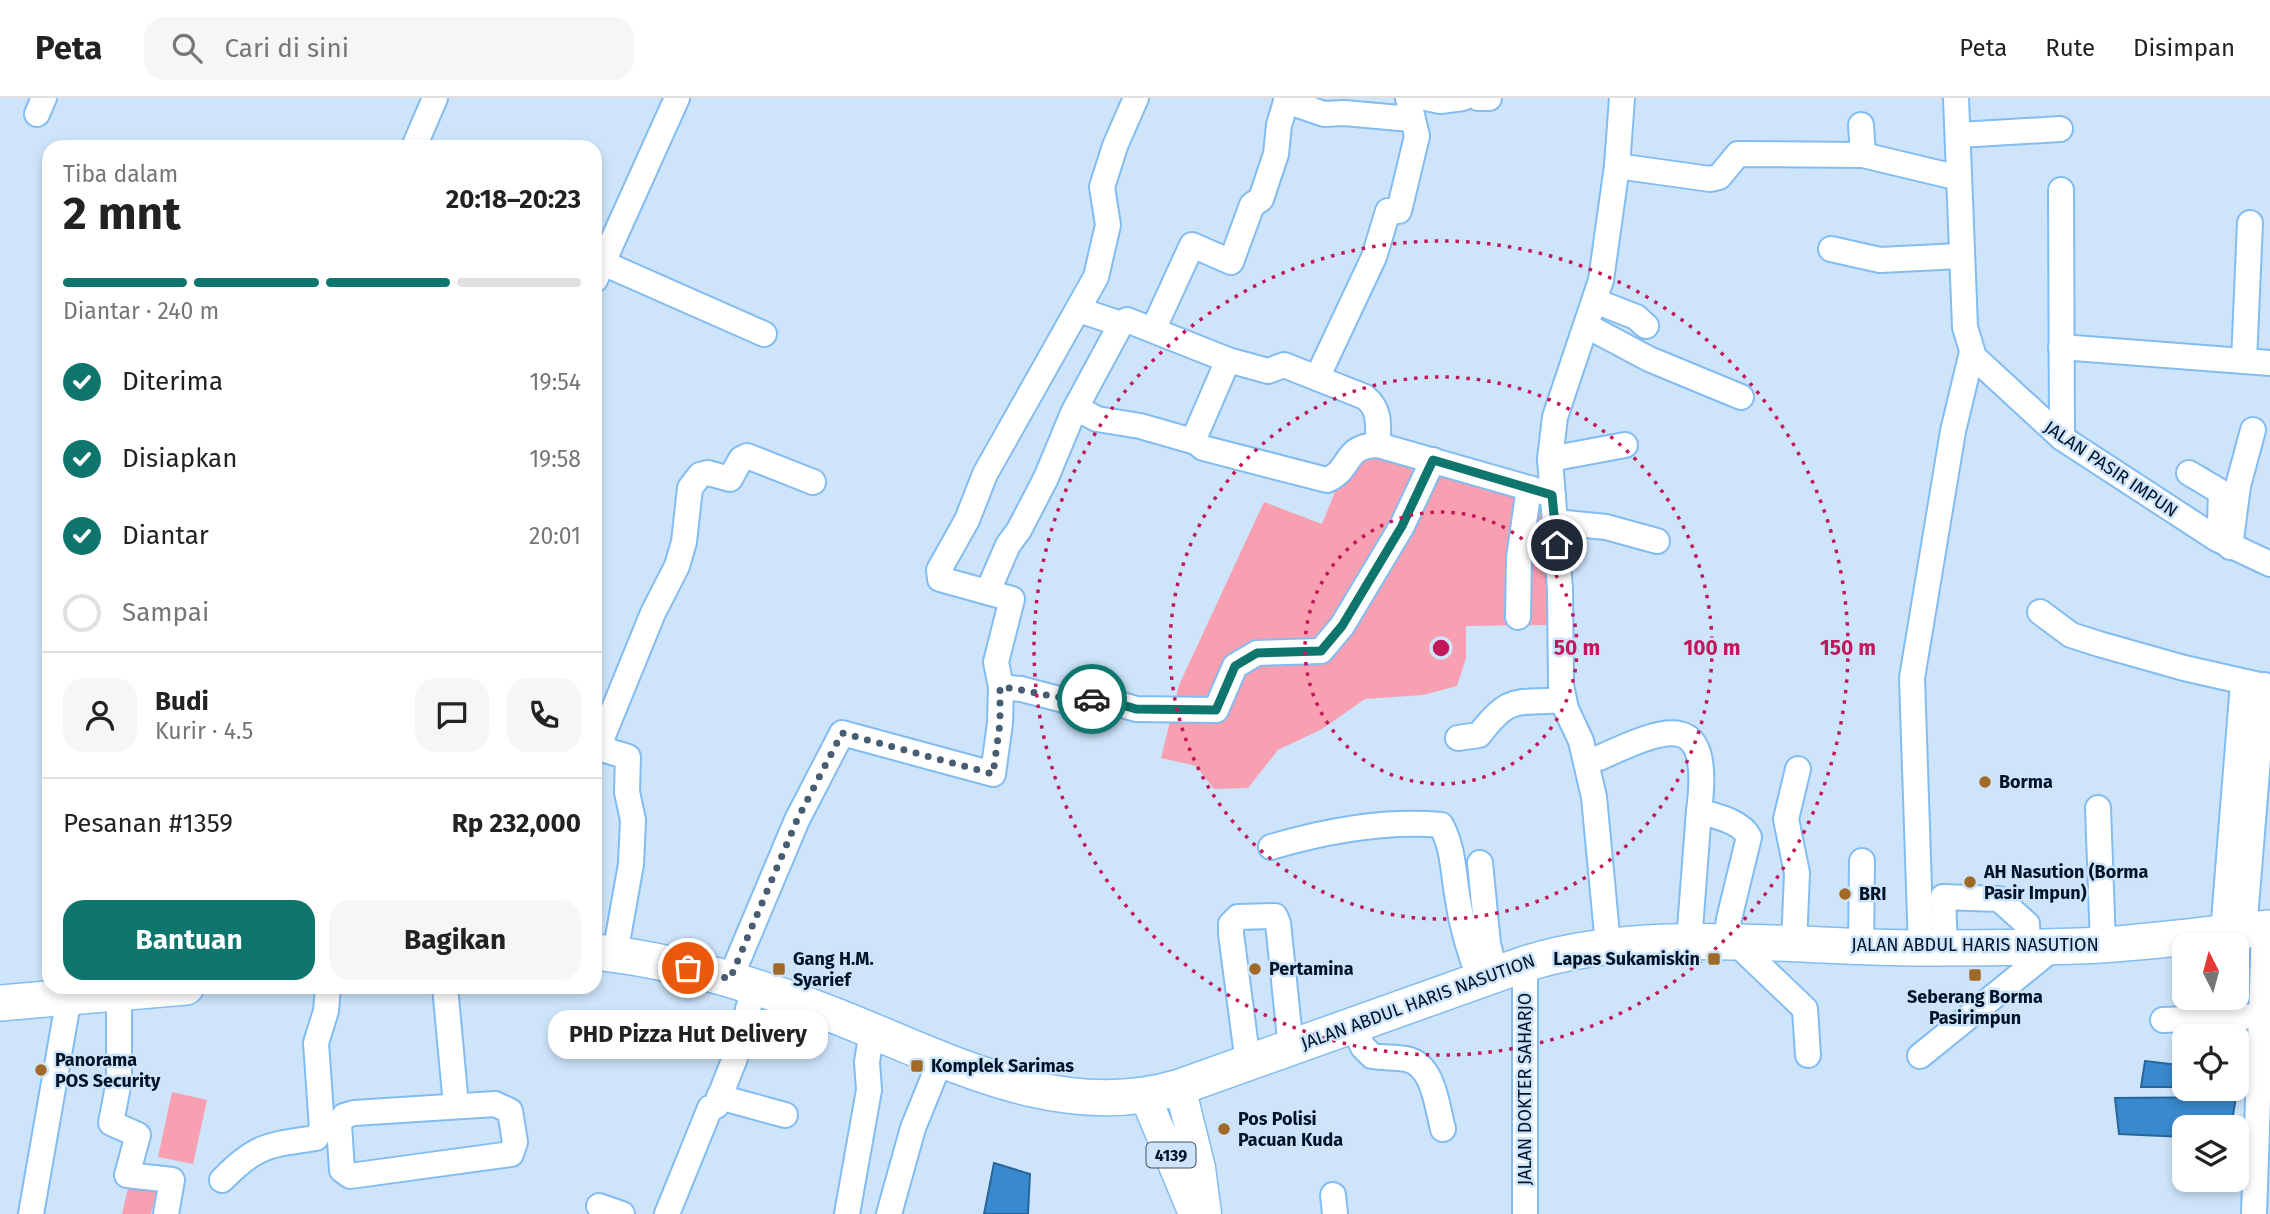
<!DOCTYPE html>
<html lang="id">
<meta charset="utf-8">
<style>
body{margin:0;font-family:"Fira Sans",sans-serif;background:#f6f6f6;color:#222;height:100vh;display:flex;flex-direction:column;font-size:26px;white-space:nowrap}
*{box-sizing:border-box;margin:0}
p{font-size:23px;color:#767676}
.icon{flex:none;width:38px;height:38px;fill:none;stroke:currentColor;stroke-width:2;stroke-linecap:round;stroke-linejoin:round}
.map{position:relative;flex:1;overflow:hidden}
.side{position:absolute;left:42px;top:42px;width:560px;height:854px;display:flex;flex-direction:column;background:#fff;border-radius:21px;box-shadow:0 4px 10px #0003}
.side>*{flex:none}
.needle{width:46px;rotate:354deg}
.tools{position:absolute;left:2172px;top:835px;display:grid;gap:14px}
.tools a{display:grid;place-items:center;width:77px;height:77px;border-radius:14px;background:#fff;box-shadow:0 4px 10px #0003;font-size:35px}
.pin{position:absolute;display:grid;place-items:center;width:60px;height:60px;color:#fff;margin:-30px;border:4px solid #fff;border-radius:50%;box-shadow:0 2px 7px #0007}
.courier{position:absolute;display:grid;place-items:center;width:70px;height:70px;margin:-35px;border:5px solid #0f766e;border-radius:50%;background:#fff;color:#222;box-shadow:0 2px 9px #0007}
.bubble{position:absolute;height:49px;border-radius:21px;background:#fff;box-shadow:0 4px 10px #0003;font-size:23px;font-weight:700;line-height:49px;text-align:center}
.head em{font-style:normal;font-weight:700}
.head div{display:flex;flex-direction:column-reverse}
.head{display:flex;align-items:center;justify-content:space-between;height:119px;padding:0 21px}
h1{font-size:46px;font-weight:700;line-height:52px}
.bar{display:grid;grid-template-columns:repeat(4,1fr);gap:10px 7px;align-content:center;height:84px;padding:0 21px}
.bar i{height:9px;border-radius:5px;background:#e0e0e0}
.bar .current{background:#0f766e}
.bar p{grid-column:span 4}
.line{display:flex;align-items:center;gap:18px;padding:0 21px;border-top:2px solid #e0e0e0}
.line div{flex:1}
.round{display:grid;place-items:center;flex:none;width:74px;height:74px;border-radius:21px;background:#f6f6f6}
ol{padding:0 21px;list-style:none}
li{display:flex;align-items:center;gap:21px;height:77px}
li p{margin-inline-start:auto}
li .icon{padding:7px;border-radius:50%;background:#0f766e;color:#fff;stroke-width:4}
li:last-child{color:#767676}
li i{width:38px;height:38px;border:4px solid #e0e0e0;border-radius:50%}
.primary-button{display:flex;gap:14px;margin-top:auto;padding:14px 21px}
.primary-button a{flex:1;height:80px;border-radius:21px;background:#0f766e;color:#fff;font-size:28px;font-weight:700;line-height:80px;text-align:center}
.primary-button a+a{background:#f6f6f6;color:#222}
header{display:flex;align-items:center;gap:42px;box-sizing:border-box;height:98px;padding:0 35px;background:#fff;border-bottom:2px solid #e0e0e0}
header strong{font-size:33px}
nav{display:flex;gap:38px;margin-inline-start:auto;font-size:24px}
.search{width:490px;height:63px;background:#f6f6f6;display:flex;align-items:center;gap:18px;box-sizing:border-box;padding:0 24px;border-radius:21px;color:#767676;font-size:26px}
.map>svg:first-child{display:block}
.green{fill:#f8a0b1}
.water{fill:#3889cd;stroke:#27669b;stroke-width:2}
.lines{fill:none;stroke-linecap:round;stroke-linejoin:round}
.minor-casing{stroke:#83bcf1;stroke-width:28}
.major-casing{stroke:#83bcf1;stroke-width:33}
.highway-casing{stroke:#83bcf1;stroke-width:38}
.minor{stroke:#fff;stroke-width:24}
.major{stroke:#fff;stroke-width:30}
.highway{stroke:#fff;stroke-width:35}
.done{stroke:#485d71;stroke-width:7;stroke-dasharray:0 12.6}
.route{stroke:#0f766e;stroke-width:9}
.ring{fill:none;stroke:#c2185b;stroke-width:3.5;stroke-dasharray:3.5 7}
.poi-dot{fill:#a06925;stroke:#cde4fa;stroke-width:2.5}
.labels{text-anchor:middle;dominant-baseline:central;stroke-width:5;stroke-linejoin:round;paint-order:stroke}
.shield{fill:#cde4fa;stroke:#3e5266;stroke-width:2}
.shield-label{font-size:16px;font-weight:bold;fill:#001427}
.street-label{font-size:18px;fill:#001427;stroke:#cde4fa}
.poi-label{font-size:18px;font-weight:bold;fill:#001427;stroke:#cde4fa;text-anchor:start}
.centre{fill:#c2185b;stroke:#cde4fa;stroke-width:3.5}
.ring-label{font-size:21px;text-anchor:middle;font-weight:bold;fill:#c2185b;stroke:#cde4fa;stroke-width:5;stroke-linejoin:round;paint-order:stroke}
</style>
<header>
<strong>Peta</strong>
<div class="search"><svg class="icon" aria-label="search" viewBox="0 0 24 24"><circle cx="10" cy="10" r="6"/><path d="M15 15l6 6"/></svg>Cari di sini</div>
<nav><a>Peta</a><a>Rute</a><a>Disimpan</a></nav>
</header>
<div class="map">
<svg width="2270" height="1116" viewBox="0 0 2270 1116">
<rect width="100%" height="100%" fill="#cde4fa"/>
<!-- green -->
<g class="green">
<polygon points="1364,353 1545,400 1552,527 1466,528 1466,560 1457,588 1423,597 1365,601 1322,631 1278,652 1248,690 1214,691 1196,668 1161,660 1179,587 1264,404 1322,426 1350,357"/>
<polygon points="172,994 207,1002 193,1066 158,1059"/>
<polygon points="130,1082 158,1088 151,1116 122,1116"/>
</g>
<!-- water -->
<g class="water">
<polygon points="2145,963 2179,967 2172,989 2141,989"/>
<polygon points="2236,999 2231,1029 2184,1029 2184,1039 2119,1036 2115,1000"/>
<polygon points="994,1065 1030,1076 1028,1116 984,1116"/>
</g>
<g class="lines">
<!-- minor casing -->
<g class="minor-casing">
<g id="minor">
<polyline points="1426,0 1440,3 1463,0"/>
<polyline points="1478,0 1489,0"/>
<polyline points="1956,0 1965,229 1974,259 2062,340 2217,441 2270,466"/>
<polyline points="1286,3 1324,16 1344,15 1411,21"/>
<polyline points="37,16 44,0"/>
<polyline points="1861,27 1863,57"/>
<polyline points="1959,37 2060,31"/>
<polyline points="414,49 435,0"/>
<polyline points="1617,68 1710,81 1719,79 1738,56 1863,57 1959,80"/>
<polyline points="2061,92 2062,340"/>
<polyline points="1831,151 1880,162 1960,158"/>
<polyline points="603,165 764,236"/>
<polyline points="595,182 677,0"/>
<polyline points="1595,203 1636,219 1646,228"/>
<path d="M1079,212L1121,226L1127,222L1228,262L1268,273L1284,267L1365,299C1381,312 1378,327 1378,347"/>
<polyline points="1587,228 1649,261 1741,299"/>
<polyline points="1153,232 1192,147 1231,164 1252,107 1261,101 1276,56 1279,27 1287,0"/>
<polyline points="2061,249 2270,265"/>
<path d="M1228,262L1196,336V344L1203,350L1327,382C1353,371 1342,348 1378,347L1553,397"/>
<polyline points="2244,263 2250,125"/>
<polyline points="1317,280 1374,159 1388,113 1399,113 1417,38 1408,0"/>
<polyline points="1076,310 1097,321 1140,328 1196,344"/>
<polyline points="1550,361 1625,347"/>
<polyline points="2189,375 2221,394 2220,427"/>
<polyline points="1555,424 1606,429 1657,443"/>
<polyline points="2230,449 2238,388 2253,332"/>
<polyline points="988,493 1008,447 1019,432 1046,380 1073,315 1121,226"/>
<polyline points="2040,514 2071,537 2099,546 2184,570 2259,587"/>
<polyline points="1518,519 1519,460 1529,390"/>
<polyline points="1001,589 1021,591 1067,603 1102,601 1136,611 1216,612 1235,568 1257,555 1321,553 1342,528 1402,428 1433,362"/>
<path d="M1458,640L1479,637C1510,596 1515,606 1563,602"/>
<path d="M1599,660C1669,628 1712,611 1699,713C1715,718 1741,723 1749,739L1729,821L1726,845"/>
<polyline points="2098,710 2103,847"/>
<path d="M1271,749C1326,733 1383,722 1441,727C1454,751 1453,776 1458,802C1462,830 1470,856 1480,882"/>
<polyline points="1480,765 1488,846 1496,876"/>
<polyline points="2244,833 2264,587"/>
<polyline points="2223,835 2243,585"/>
<polyline points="1689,844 1699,713"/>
<polyline points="1737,846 1805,911 1808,957"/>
<polyline points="1608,847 1594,699 1581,643 1566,611 1561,587 1560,491 1550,361 1555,319 1601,182 1617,68 1622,0"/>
<polyline points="1794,847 1797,775 1786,721 1798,671"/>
<polyline points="1861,849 1862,763"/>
<polyline points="1921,850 1912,580 1953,333 1972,254"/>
<polyline points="1945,850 1943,799 1999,801 2027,826 2028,849"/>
<polyline points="615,856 631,766 633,722 627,694 628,659 605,652 602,640 653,515 677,468 684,444 690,390 700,377 708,375 730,381 741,361 747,358 813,384"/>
<polyline points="1525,866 1525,1116"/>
<polyline points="730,881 797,722 842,635 993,676 1000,625 1001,589 996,564 1012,501 940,481 939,472 967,422 985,376 1096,179 1108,127 1102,89 1115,48 1136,0"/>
<polyline points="445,889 456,1007"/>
<polyline points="119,894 119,983 111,1025 138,1037 127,1077 172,1082 166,1116"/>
<polyline points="2163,922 2261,918"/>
<path d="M1353,928L1363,949L1372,958C1384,960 1395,959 1406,961C1434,966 1437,1009 1443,1031"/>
<polyline points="1920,958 2057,847"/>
<polyline points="1248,965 1231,836 1231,826 1238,819 1275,818 1278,825 1291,950"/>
<polyline points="719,999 785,1017"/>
<polygon points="495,1006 510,1013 515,1044 511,1056 350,1078 342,1072 339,1027 344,1018 354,1015"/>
<path d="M222,1082C256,1047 268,1047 316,1040L322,1030L316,945L326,913L328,889"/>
<polyline points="1333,1097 1335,1116"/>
<polyline points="599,1108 622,1116"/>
<polyline points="31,1116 69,899"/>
<polyline points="667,1116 710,1010 716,1008 735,960 754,889"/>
<polyline points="847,1116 869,992 867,964 872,932"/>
<polyline points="889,1116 913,1030 941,961"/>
<polyline points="2254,1116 2264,831"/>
</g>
</g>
<!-- major casing -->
<g class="major-casing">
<g id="major">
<polyline points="1180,989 1200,1070 1206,1116"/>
<polyline points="1146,1000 1194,1116"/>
</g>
</g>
<!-- highway casing -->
<g class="highway-casing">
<g id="highway">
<path d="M595,854C671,862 744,883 815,910C932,953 1052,1028 1180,989L1525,866C1644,827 1796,850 1921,850C1981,850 2041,850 2101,847C2157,844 2214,835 2270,830"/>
<polyline points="0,905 186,889"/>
</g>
</g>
<!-- minor -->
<use href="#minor" class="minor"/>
<!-- major -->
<use href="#major" class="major"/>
<!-- highway -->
<use href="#highway" class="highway"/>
</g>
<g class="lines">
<!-- done -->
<path class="done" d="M688,870L730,881L797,722L842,635L993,676L1000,625V589C1032,592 1060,603 1092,601"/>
<!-- route -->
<polyline class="route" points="1092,601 1102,601 1136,611 1216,612 1235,568 1257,555 1321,553 1342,528 1402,428 1433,362 1552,397 1557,447"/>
</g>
<!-- distance rings -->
<g class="ring">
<circle cx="1441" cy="550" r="136"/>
<circle cx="1441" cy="550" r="271"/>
<circle cx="1441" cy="550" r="407"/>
</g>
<!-- markers -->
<g class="poi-dot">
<circle cx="1985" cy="684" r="7"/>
<circle cx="1970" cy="784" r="7"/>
<circle cx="1845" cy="796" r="7"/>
<rect x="1707" y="854" width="14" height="14" rx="3.5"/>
<rect x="772" y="864" width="14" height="14" rx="3.5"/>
<circle cx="1255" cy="871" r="7"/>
<rect x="1968" y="870" width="14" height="14" rx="3.5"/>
<rect x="910" y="961" width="14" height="14" rx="3.5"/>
<circle cx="41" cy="972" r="7"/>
<circle cx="1224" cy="1031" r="7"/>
</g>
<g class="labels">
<!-- shield labels -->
<rect class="shield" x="1146.5" y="1044.5" width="49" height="25" rx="5"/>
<g class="shield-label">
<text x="1171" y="1057">4139</text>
</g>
<!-- street labels -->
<g class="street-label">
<text transform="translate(2111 371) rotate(34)">JALAN PASIR IMPUN</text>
<text x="1975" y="847">JALAN ABDUL HARIS NASUTION</text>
<text transform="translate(1418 904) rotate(-20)">JALAN ABDUL HARIS NASUTION</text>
<text transform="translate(1525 991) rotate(-90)">JALAN DOKTER SAHARJO</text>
</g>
<!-- poi labels -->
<g class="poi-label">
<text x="1999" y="684">Borma</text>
<text x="1984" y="774">AH Nasution (Borma<tspan x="1984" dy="21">Pasir Impun)</tspan></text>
<text x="1859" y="796">BRI</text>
<text x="793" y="861">Gang H.M.<tspan x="793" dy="21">Syarief</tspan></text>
<text x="1700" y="861" text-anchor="end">Lapas Sukamiskin</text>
<text x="1269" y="871">Pertamina</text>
<text x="1975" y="899" text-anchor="middle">Seberang Borma<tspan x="1975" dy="21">Pasirimpun</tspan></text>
<text x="55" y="962">Panorama<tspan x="55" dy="21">POS Security</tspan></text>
<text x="931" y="968">Komplek Sarimas</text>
<text x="1238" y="1021">Pos Polisi<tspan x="1238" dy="21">Pacuan Kuda</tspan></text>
</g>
</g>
<circle cx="1441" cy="550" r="10" class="centre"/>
<g class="ring-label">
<text x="1577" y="557">50 m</text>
<text x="1712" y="557">100 m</text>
<text x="1848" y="557">150 m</text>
</g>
</svg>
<div class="tools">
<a><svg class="needle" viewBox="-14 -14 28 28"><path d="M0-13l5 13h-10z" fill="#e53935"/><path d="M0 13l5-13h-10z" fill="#767676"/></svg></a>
<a><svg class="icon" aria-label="locate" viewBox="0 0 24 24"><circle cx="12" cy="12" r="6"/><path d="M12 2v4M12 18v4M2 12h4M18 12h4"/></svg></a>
<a><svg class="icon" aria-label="layers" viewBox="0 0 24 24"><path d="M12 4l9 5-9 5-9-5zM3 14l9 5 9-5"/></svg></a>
</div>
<div class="pin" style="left:688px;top:870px;background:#ea580c"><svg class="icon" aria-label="bag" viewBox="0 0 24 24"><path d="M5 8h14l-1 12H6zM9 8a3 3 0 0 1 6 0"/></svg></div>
<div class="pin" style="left:1557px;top:447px;background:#1f2937"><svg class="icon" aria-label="home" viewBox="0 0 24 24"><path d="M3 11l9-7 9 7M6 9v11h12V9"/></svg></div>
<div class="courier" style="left:1092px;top:601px"><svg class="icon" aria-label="car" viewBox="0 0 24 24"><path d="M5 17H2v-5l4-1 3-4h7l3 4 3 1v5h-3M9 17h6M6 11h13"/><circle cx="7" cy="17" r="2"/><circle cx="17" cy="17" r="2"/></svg></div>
<div class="bubble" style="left:548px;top:912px;width:280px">PHD Pizza Hut Delivery</div>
<section class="side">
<div class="head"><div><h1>2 mnt</h1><p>Tiba dalam</p></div><em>20:18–20:23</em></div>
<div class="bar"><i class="current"></i><i class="current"></i><i class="current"></i><i></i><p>Diantar · 240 m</p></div>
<ol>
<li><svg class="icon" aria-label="check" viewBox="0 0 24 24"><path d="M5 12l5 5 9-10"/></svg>Diterima<p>19:54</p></li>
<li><svg class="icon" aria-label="check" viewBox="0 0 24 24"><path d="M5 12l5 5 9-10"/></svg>Disiapkan<p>19:58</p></li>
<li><svg class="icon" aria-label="check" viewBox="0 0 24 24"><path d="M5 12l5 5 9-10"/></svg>Diantar<p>20:01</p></li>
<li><i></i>Sampai</li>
</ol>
<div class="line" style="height:126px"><a class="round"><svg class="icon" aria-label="person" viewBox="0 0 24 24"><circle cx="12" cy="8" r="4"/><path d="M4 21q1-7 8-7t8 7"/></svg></a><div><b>Budi</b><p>Kurir · 4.5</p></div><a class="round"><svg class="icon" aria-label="chat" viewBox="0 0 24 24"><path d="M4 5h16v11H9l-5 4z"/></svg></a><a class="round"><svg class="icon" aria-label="phone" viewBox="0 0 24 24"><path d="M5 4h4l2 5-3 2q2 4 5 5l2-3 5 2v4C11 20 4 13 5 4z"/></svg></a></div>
<div class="line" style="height:91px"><div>Pesanan #1359</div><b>Rp 232,000</b></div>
<div class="primary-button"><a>Bantuan</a><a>Bagikan</a></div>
</section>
</div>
